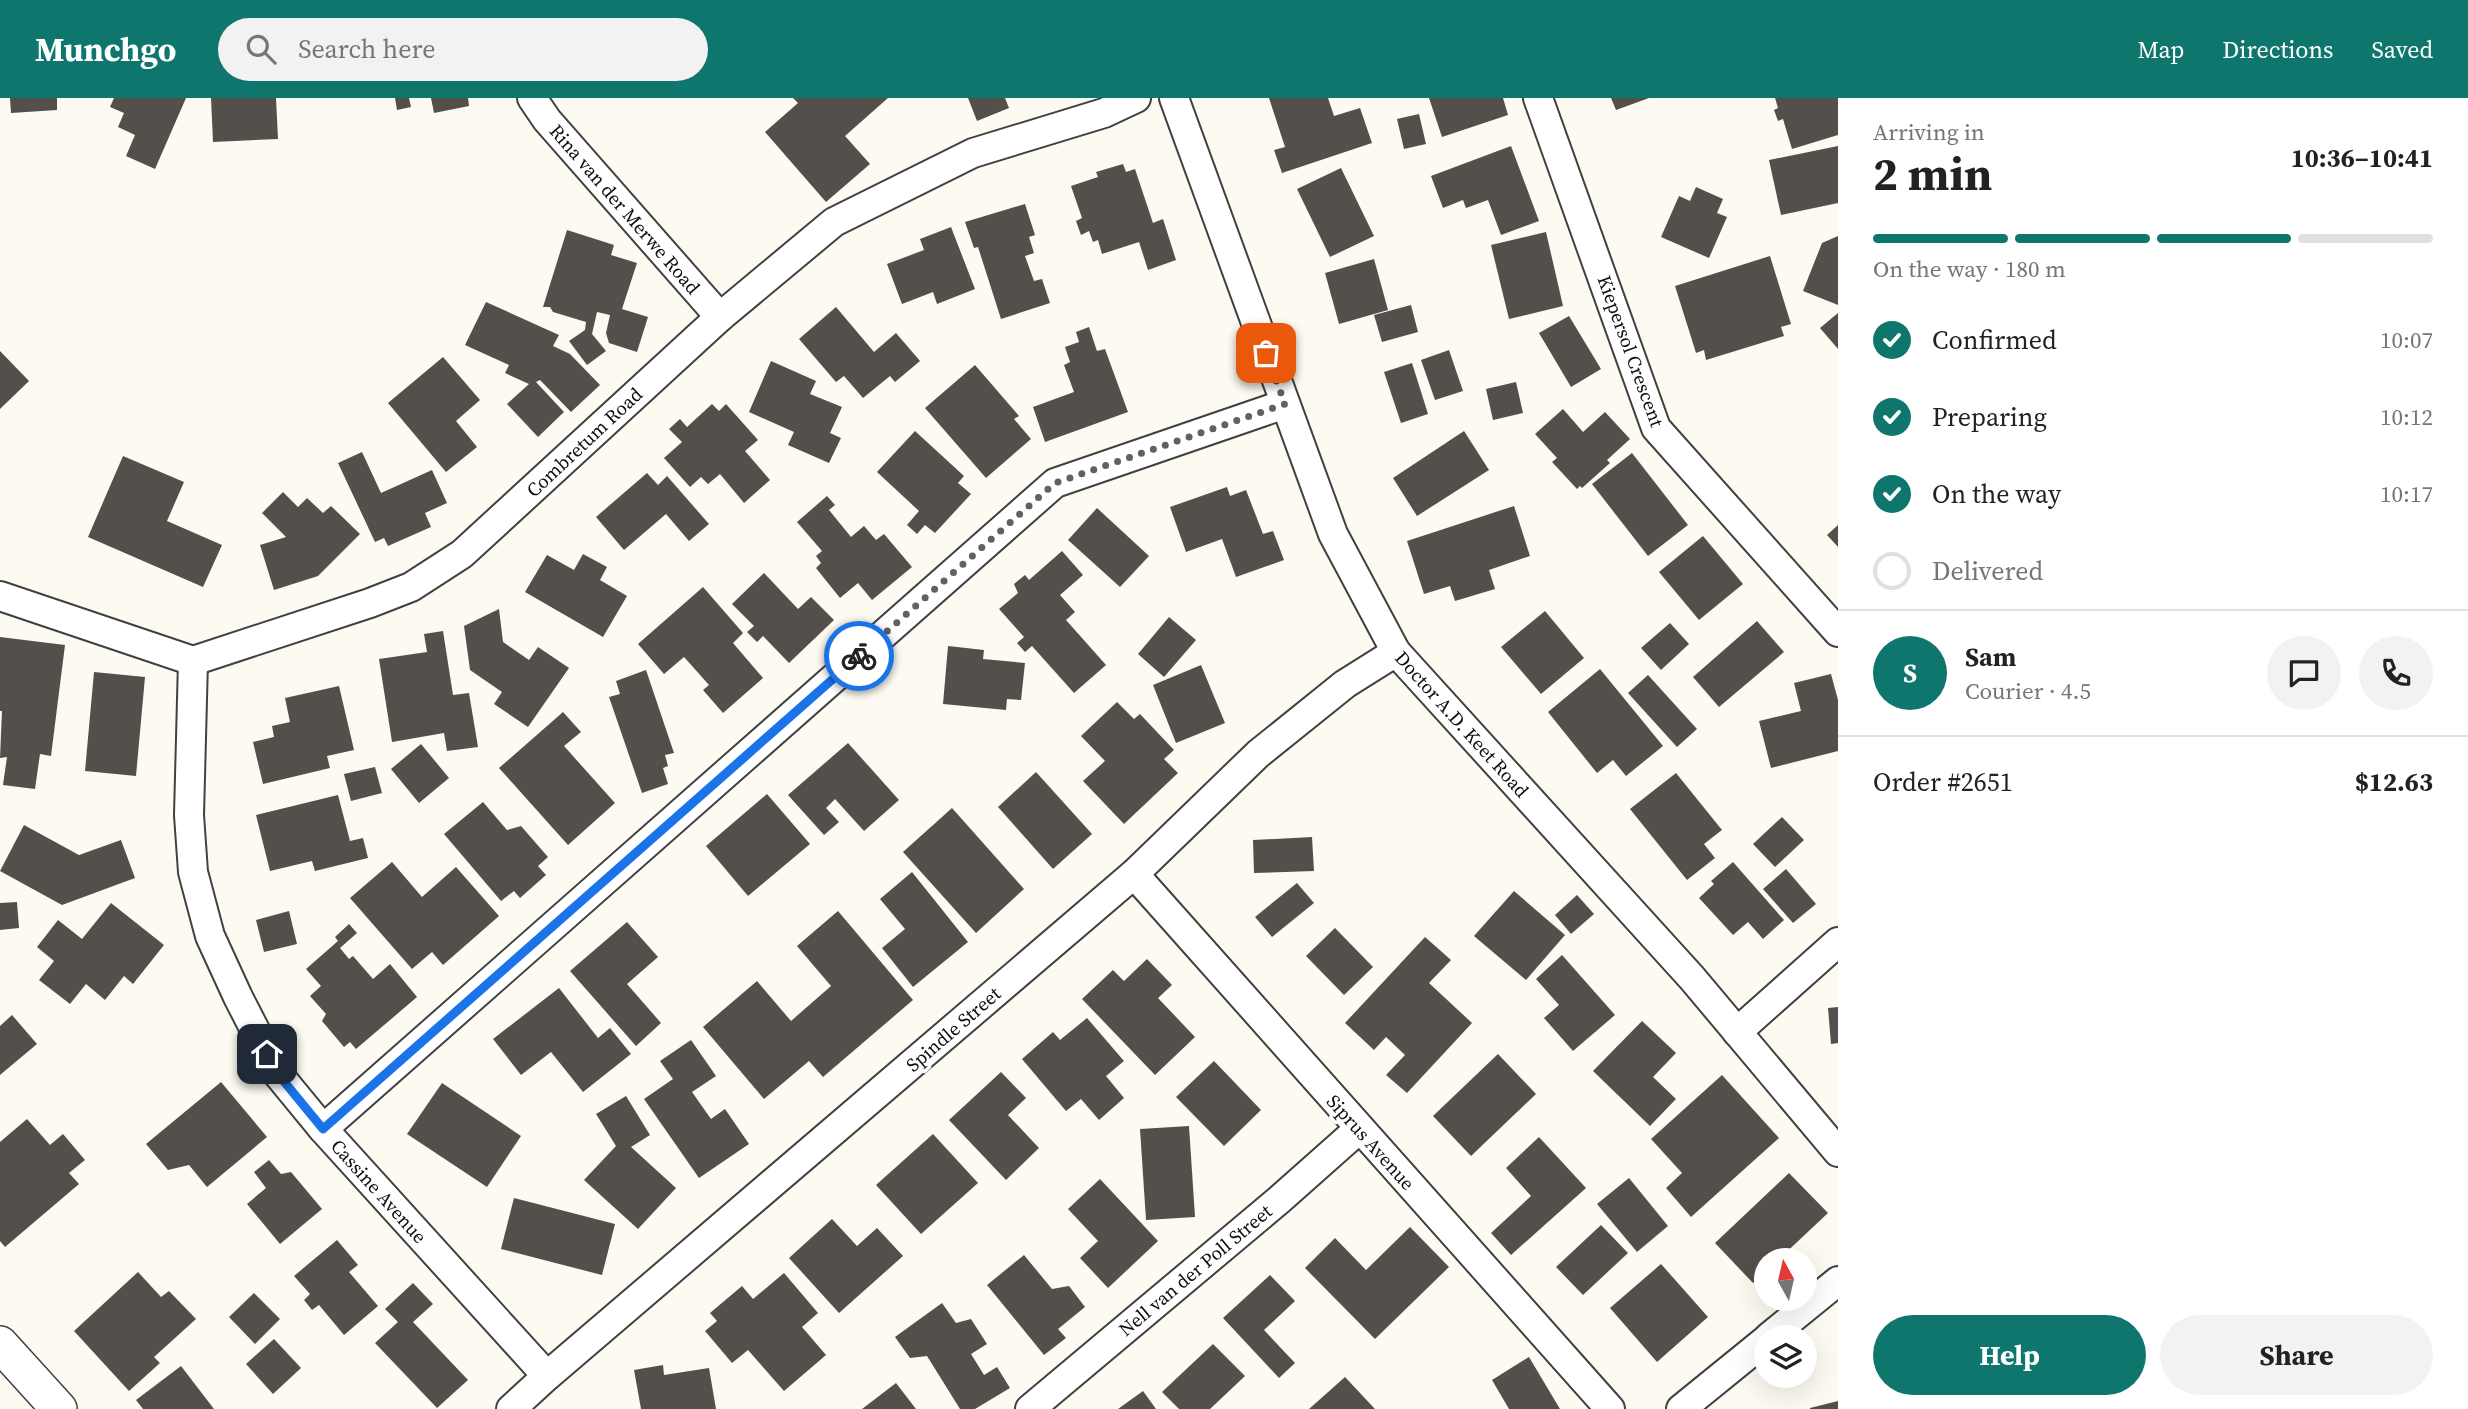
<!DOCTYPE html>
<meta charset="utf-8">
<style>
body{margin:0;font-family:"Source Serif 4",serif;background:#f2f2f2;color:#222;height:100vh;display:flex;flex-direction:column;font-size:26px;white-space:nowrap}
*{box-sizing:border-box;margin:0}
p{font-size:23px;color:#767676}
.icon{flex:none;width:38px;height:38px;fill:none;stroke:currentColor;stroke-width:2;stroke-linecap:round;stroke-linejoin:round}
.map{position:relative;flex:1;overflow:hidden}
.details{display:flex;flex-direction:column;background:#fff;width:630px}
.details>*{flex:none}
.needle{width:46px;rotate:352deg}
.buttons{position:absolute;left:1754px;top:1150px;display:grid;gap:14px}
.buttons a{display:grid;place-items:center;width:63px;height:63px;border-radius:50%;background:#fff;box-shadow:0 7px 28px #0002;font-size:35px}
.pin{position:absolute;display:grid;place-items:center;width:60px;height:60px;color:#fff;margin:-30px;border-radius:14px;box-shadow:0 4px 10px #0006}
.courier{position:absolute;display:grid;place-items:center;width:70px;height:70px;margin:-35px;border:5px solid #1a73e8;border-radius:50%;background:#fff;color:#222;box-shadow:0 2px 9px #0007}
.head em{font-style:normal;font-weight:700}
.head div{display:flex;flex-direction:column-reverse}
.head{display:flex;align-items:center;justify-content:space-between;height:119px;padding:0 35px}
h1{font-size:46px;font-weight:700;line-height:52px}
.bar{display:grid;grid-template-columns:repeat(4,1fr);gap:10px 7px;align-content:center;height:84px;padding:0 35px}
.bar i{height:9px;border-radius:5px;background:#e0e0e0}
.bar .on{background:#0f766e}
.bar p{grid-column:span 4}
.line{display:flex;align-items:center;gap:18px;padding:0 35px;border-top:2px solid #e0e0e0}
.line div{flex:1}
.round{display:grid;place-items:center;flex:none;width:74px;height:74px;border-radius:37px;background:#f2f2f2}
ol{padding:0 35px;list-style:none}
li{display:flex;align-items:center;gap:21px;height:77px}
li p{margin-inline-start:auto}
li .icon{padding:7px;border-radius:50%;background:#0f766e;color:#fff;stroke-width:4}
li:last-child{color:#767676}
li i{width:38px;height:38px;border:4px solid #e0e0e0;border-radius:50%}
.button{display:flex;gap:14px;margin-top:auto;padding:14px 35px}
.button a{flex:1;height:80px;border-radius:42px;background:#0f766e;color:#fff;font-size:28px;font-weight:700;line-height:80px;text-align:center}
.button a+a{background:#f2f2f2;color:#222}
header{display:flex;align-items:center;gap:42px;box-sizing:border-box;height:98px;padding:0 35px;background:#0f766e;color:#fff}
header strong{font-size:33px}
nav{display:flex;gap:38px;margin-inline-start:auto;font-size:24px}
.search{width:490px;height:63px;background:#f2f2f2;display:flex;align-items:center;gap:18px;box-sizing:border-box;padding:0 24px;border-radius:38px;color:#767676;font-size:26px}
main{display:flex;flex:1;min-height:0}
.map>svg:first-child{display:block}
.building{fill:#554f4c}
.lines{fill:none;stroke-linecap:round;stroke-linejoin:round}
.minor-casing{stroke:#414141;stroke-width:32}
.tertiary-casing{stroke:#414141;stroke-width:38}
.minor{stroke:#fff;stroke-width:28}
.tertiary{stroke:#fff;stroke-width:35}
.done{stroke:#62615d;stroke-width:7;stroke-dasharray:0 12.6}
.route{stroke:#1a73e8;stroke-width:9}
.labels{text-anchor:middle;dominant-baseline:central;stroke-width:7;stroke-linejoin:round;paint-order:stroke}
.street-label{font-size:19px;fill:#0e0e0e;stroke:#fff}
</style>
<header>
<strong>Munchgo</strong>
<div class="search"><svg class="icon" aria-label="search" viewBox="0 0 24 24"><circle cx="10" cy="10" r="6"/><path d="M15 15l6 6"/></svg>Search here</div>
<nav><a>Map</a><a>Directions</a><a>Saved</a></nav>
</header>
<main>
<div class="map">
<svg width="1838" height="1311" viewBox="0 0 1838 1311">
<rect width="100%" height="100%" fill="#fdfaf1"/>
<!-- building -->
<g class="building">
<polygon points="10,0 57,0 57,12 11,15"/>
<polygon points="114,0 186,0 155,71 126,58 135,37 118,29 124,15 110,9"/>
<polygon points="211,0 276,0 278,41 213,44"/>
<polygon points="395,0 409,0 411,9 397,12"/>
<polygon points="431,0 468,0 469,8 434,15"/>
<polygon points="793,0 888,0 845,38 870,66 826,104 765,34 798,5"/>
<polygon points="968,0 1005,0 1009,10 977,23"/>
<polygon points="1269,0 1328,0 1334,18 1360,10 1372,45 1282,75 1274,52 1285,49"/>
<polygon points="1429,0 1503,0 1508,17 1442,39"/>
<polygon points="1611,0 1649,0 1616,12"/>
<polygon points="1775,0 1838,0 1838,37 1792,51 1783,21 1778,23 1774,12 1778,10"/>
<polygon points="1419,16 1426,46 1404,51 1397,21"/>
<polygon points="1511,48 1539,123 1501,137 1488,102 1466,110 1463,102 1443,110 1431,78"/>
<polygon points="1838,48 1838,105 1781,117 1769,62"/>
<polygon points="1123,66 1126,74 1135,71 1153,125 1163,121 1176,162 1148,172 1139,144 1102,156 1098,142 1093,144 1089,133 1081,137 1076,123 1082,120 1071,88 1098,79 1096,74"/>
<polygon points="1341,70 1374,138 1330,159 1297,91"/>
<polygon points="1696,89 1723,101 1717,115 1727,119 1709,160 1661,139 1679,98 1690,103"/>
<polygon points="1025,106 1035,137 1029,139 1034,155 1025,158 1034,183 1042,181 1050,205 1001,221 978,149 974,150 965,124"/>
<polygon points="951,129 975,191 937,206 933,194 902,206 887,166 924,152 920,141"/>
<polygon points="567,132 614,147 611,157 637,165 622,211 648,219 637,254 609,245 606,235 610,217 597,214 592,236 606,253 587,267 569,243 585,232 586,224 553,214 550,209 543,209"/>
<polygon points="1546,134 1563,208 1509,221 1491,147"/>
<polygon points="1838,138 1838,207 1803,193 1822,145"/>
<polygon points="1770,158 1791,226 1781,229 1784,238 1706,262 1704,252 1696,255 1675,188"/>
<polygon points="1374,161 1388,212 1339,226 1325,175"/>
<polygon points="486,204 559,237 553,248 570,256 600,287 571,314 540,282 536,284 564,314 538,339 507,306 529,286 505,275 509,267 465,247"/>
<polygon points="1411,207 1418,234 1382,244 1374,217"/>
<polygon points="836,209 874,254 896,235 920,263 895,284 890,278 863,300 844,278 836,284 799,241"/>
<polygon points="1838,215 1838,251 1820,230"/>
<polygon points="1569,218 1601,271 1571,289 1539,235"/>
<polygon points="1089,229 1097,253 1105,251 1128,314 1045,344 1033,309 1074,294 1064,267 1070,264 1065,249 1079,244 1076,234"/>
<polygon points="1449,252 1463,293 1435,302 1421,262"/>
<polygon points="0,253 29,283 0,311"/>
<polygon points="443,259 480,302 456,323 477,349 446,374 388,305"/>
<polygon points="771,263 816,283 810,296 842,309 830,335 841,340 829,365 788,347 794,334 749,314"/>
<polygon points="1412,265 1428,316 1401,325 1384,274"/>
<polygon points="975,267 1019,318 1014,321 1031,341 986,380 925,310"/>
<polygon points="1516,284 1523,315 1493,322 1486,291"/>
<polygon points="712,306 719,313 726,306 758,342 745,353 770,382 744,405 720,376 708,386 701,379 690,389 664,360 682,344 669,331 680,321 687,329"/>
<polygon points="1563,311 1583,334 1605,314 1630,341 1607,362 1610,365 1582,390 1580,388 1577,391 1552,364 1557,360 1535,336"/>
<polygon points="915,333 964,378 958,385 971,396 935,435 925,427 917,436 907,427 919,413 877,374"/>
<polygon points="1464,333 1489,372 1417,418 1393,380"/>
<polygon points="362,354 381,395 432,372 447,405 425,415 431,429 388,448 384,440 375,444 338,365"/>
<polygon points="1632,355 1688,427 1648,458 1592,386"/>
<polygon points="123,358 184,384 167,423 222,447 203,489 88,439"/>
<polygon points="647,375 658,387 667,378 709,426 689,443 666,416 624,452 596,419"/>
<polygon points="1227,389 1230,398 1246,392 1263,436 1273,433 1284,462 1236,479 1222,441 1186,454 1170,409"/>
<polygon points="283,394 298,409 307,400 323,415 331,408 360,436 318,478 274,492 260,447 286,439 262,415"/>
<polygon points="827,398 835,407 829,412 851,439 864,428 876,442 884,436 912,469 872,502 858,485 840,500 816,470 821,465 816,458 822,453 797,424"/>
<polygon points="1514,408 1530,458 1489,472 1495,491 1455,503 1450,488 1424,496 1407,443"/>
<polygon points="1097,410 1149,458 1120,489 1068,442"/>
<polygon points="1838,427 1838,449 1827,437"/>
<polygon points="1703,438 1743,486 1699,522 1659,474"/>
<polygon points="1062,453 1083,477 1060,497 1075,514 1066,522 1106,567 1074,595 1032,548 1025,554 1017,545 1024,539 999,511 1018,495 1014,486 1025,477 1029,482"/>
<polygon points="583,456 607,469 600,482 627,498 603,539 525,494 547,457 574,472"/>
<polygon points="764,475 798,511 811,499 834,522 789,565 763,538 757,544 747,534 754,528 732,506"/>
<polygon points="703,489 743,535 733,545 763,580 723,615 703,592 709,587 684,559 664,576 638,546"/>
<polygon points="499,511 503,544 529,562 538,549 569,570 528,629 494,606 502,594 470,572 464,528"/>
<polygon points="1545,513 1584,560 1541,596 1501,549"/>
<polygon points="1169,519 1196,542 1164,579 1138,556"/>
<polygon points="1757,523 1784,554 1719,609 1693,579"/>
<polygon points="1670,525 1689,546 1661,572 1641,550"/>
<polygon points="443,533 453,597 469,595 478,649 447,653 444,635 392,644 379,561 427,554 424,536"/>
<polygon points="0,539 65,547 51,658 40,656 35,691 3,687 7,659 0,660 2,613 0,613"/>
<polygon points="948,548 984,552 983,561 1025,565 1021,602 1007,601 1006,612 943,606"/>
<polygon points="1201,567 1225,625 1176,645 1153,587"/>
<polygon points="1600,571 1663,648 1626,678 1613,662 1597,675 1548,614"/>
<polygon points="646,572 674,655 665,657 668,668 663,670 668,686 642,695 609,599 620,596 616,583"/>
<polygon points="94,574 145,579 136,678 85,673"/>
<polygon points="1831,576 1838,602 1838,653 1771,670 1759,623 1801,613 1794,585"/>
<polygon points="1648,577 1697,631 1677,649 1628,595"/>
<polygon points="339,588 354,652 327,658 330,670 263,686 253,644 274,639 272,628 290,624 285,600"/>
<polygon points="1117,604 1134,621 1140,616 1174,652 1164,661 1178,675 1124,726 1083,683 1105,663 1081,638"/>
<polygon points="563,614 581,634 564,648 615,705 568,747 499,670"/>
<polygon points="848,645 899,702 864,733 835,701 826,710 839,724 824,737 788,697"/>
<polygon points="421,646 449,680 419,705 391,671"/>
<polygon points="375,669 382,695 351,703 344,676"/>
<polygon points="1036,674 1092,736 1053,771 998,709"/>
<polygon points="1676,675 1722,732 1704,746 1715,760 1687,782 1630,711"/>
<polygon points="767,696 810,746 748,798 706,748"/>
<polygon points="338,697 350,743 363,740 368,760 315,773 312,763 270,773 256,717"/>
<polygon points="483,704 507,732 521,728 548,759 538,768 546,777 520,800 514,793 501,803 444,736"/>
<polygon points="952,710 1024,791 976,835 903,754"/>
<polygon points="1782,719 1804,742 1775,769 1753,746"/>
<polygon points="24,727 79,757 121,742 135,780 62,807 0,773"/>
<polygon points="1312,739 1314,773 1254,775 1253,742"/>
<polygon points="392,764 422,799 456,769 499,818 443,867 432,854 412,871 350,800"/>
<polygon points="1733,764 1784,822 1763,841 1748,824 1733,837 1699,800 1714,786 1711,783"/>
<polygon points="1786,771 1816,806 1793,825 1763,791"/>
<polygon points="912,774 968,844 913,889 882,850 905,831 880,801"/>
<polygon points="1297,785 1314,805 1272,839 1255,819"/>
<polygon points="1514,793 1565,837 1526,882 1474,838"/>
<polygon points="1577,797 1594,816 1571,836 1555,817"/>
<polygon points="17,804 19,830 0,832 0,805"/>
<polygon points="111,805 164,847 133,886 124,878 105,902 86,886 70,906 39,882 54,863 37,849 58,822 82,841"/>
<polygon points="289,813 297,846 264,854 256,822"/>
<polygon points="838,813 913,902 823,979 809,963 764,1001 703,929 757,883 791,923 831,888 797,848"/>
<polygon points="627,824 658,859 627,886 661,925 636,948 570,873"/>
<polygon points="349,826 357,835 340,850 349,861 353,858 373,881 390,866 417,899 356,951 350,944 344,949 322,923 326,916 310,898 321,888 306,871 338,843 335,839"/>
<polygon points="1335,830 1373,869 1344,897 1306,858"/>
<polygon points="1425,839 1451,862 1429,885 1472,925 1407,995 1386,977 1405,957 1386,939 1374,952 1345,925"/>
<polygon points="1562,857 1615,917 1573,953 1544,920 1559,907 1536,881"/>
<polygon points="1147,861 1172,887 1158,900 1195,939 1155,977 1082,901 1113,872 1124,883"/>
<polygon points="559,890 598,940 610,930 631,956 583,994 551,954 521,977 493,941"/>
<polygon points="1838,909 1838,945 1831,946 1828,910"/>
<polygon points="12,917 37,946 0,977 0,928"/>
<polygon points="1087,920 1124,963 1106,978 1124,1000 1099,1022 1081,1001 1066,1013 1022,961 1053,934 1060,942"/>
<polygon points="1642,923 1676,955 1653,979 1676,1001 1650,1028 1593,973"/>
<polygon points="691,942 716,978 692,994 711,1021 725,1011 749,1046 699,1080 644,1001 673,981 660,963"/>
<polygon points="1498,956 1536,996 1471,1058 1433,1018"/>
<polygon points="1214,963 1261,1012 1224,1048 1176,999"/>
<polygon points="1001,974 1026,1000 1008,1017 1039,1050 1006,1082 949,1022"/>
<polygon points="1722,977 1779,1040 1691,1119 1666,1090 1682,1075 1651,1041"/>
<polygon points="221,984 267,1039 207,1089 189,1067 168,1072 146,1046"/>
<polygon points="442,985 521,1038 487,1089 407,1036"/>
<polygon points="626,998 650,1037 631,1049 676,1090 638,1131 584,1082 616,1048 596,1016"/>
<polygon points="27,1021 50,1047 63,1036 85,1062 69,1075 79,1086 5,1149 0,1143 0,1044"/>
<polygon points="1189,1028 1195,1119 1146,1122 1140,1031"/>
<polygon points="933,1036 978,1085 921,1136 876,1087"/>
<polygon points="1539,1039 1586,1090 1511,1157 1491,1135 1531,1098 1506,1070"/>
<polygon points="269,1062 281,1076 291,1074 322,1111 280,1146 247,1106 266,1090 254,1074"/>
<polygon points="1789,1075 1828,1115 1778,1162 1766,1162 1766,1173 1753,1185 1715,1145"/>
<polygon points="1629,1080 1668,1128 1637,1154 1597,1106"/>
<polygon points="1100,1081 1158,1143 1108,1190 1080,1160 1098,1143 1068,1111"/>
<polygon points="514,1100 615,1126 602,1177 501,1151"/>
<polygon points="832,1121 857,1148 877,1130 903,1158 839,1215 789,1160"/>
<polygon points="1601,1127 1628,1155 1583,1197 1556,1169"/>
<polygon points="1410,1129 1449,1169 1375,1241 1305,1170 1335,1140 1366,1172"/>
<polygon points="337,1142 358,1167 349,1174 378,1208 344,1237 319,1207 312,1212 304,1202 310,1196 294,1178"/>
<polygon points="1024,1157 1052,1191 1069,1188 1085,1209 1058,1231 1066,1240 1044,1257 987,1187"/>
<polygon points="1661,1166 1708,1219 1657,1264 1610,1210"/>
<polygon points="138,1174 161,1199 169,1193 196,1221 154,1259 160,1265 129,1293 74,1233"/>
<polygon points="784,1175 818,1215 802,1229 826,1257 784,1293 748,1252 732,1265 705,1233 717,1223 710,1215 742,1188 753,1201"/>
<polygon points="1270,1177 1295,1203 1264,1232 1295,1265 1279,1280 1223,1220"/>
<polygon points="413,1185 433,1206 413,1224 468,1282 437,1310 375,1245 398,1224 385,1211"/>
<polygon points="254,1195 280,1221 255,1246 229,1219"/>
<polygon points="942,1205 956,1225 971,1221 987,1246 971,1256 984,1277 997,1269 1010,1290 975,1311 960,1311 927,1258 910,1260 895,1239"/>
<polygon points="274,1241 301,1270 273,1296 246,1266"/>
<polygon points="1213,1246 1245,1278 1210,1311 1179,1311 1162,1294"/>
<polygon points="1529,1259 1560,1311 1509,1311 1492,1282"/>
<polygon points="663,1267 664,1277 709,1270 716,1311 641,1311 634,1272"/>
<polygon points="181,1268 214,1311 143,1311 136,1302"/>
<polygon points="1345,1279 1375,1311 1309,1311"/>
<polygon points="896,1285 916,1311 862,1311"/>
<polygon points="1143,1293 1156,1311 1118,1311"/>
<polygon points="1838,1303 1838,1311 1810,1311 1810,1310"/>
</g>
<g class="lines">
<!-- minor casing -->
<g class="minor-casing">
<g id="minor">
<polyline points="532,0 547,22 720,219"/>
<polyline points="1174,0 1333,436 1396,554 1692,880 1838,1054"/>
<polyline points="1538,0 1656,330 1838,534"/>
<polyline points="0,498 193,563 370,505 411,489 462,456 720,219 834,124 973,55 1104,15 1136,0"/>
<polyline points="193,563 189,717 193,774 210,838 238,899 277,975 323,1031 547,1278"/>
<polyline points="1134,776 1610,1311"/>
<polyline points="1737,934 1838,844"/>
<polyline points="323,1031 1055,385 1285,306"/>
<polyline points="1769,1239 1838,1183"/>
<polyline points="511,1311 547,1278 1134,776 1258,656 1345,586 1396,554"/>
<polyline points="1030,1311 1279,1102 1359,1031"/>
<polyline points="1681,1311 1766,1242"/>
</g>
</g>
<!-- tertiary casing -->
<g class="tertiary-casing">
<polyline id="tertiary" points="0,1246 59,1311"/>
</g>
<!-- minor -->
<use href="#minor" class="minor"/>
<!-- tertiary -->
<use href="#tertiary" class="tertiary"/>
</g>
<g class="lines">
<!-- done -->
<polyline class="done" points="859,558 1055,385 1285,306 1266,255"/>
<!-- route -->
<polyline class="route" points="267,956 277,975 323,1031 859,558"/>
</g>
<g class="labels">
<!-- street labels -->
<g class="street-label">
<text transform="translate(625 111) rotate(49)">Rina van der Merwe Road</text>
<text transform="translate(1631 253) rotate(70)">Kiepersol Crescent</text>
<text transform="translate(584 344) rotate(-43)">Combretum Road</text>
<text transform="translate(1462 626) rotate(48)">Doctor A.D. Keet Road</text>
<text transform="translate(953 931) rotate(-41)">Spindle Street</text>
<text transform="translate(1371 1044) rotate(48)">Siprus Avenue</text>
<text transform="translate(379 1093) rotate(48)">Cassine Avenue</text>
<text transform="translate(1195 1172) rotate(-40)">Nell van der Poll Street</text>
</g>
</g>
</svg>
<div class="buttons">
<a><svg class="needle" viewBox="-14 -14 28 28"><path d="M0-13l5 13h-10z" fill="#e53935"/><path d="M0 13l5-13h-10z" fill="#767676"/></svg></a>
<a><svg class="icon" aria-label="layers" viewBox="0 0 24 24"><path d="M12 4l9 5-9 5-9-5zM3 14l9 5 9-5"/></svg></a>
</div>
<div class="pin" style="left:1266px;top:255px;background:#ea580c"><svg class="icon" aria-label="bag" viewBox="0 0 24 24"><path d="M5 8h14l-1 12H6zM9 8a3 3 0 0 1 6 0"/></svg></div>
<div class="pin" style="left:267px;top:956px;background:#1f2937"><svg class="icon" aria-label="home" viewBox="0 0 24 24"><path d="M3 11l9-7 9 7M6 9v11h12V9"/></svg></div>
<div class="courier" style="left:859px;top:558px"><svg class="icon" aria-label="bike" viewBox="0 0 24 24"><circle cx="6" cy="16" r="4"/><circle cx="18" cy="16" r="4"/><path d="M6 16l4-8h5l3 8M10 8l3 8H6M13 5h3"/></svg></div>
</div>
<section class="details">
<div class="head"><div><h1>2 min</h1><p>Arriving in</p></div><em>10:36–10:41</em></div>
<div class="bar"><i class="on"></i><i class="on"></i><i class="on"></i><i></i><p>On the way · 180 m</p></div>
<ol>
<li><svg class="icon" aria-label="check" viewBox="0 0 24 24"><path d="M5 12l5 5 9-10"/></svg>Confirmed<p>10:07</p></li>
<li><svg class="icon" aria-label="check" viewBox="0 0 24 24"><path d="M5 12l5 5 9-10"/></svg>Preparing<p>10:12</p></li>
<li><svg class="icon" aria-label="check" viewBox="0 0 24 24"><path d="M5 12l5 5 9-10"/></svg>On the way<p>10:17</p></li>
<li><i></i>Delivered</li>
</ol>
<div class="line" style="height:126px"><b class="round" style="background:#0f766e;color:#fff">S</b><div><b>Sam</b><p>Courier · 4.5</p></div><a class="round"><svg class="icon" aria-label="chat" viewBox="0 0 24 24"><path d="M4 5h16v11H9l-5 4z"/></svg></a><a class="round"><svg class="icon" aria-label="phone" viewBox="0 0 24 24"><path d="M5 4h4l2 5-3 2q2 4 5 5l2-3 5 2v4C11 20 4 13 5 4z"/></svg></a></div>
<div class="line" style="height:91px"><div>Order #2651</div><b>$12.63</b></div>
<div class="button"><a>Help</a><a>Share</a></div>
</section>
</main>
